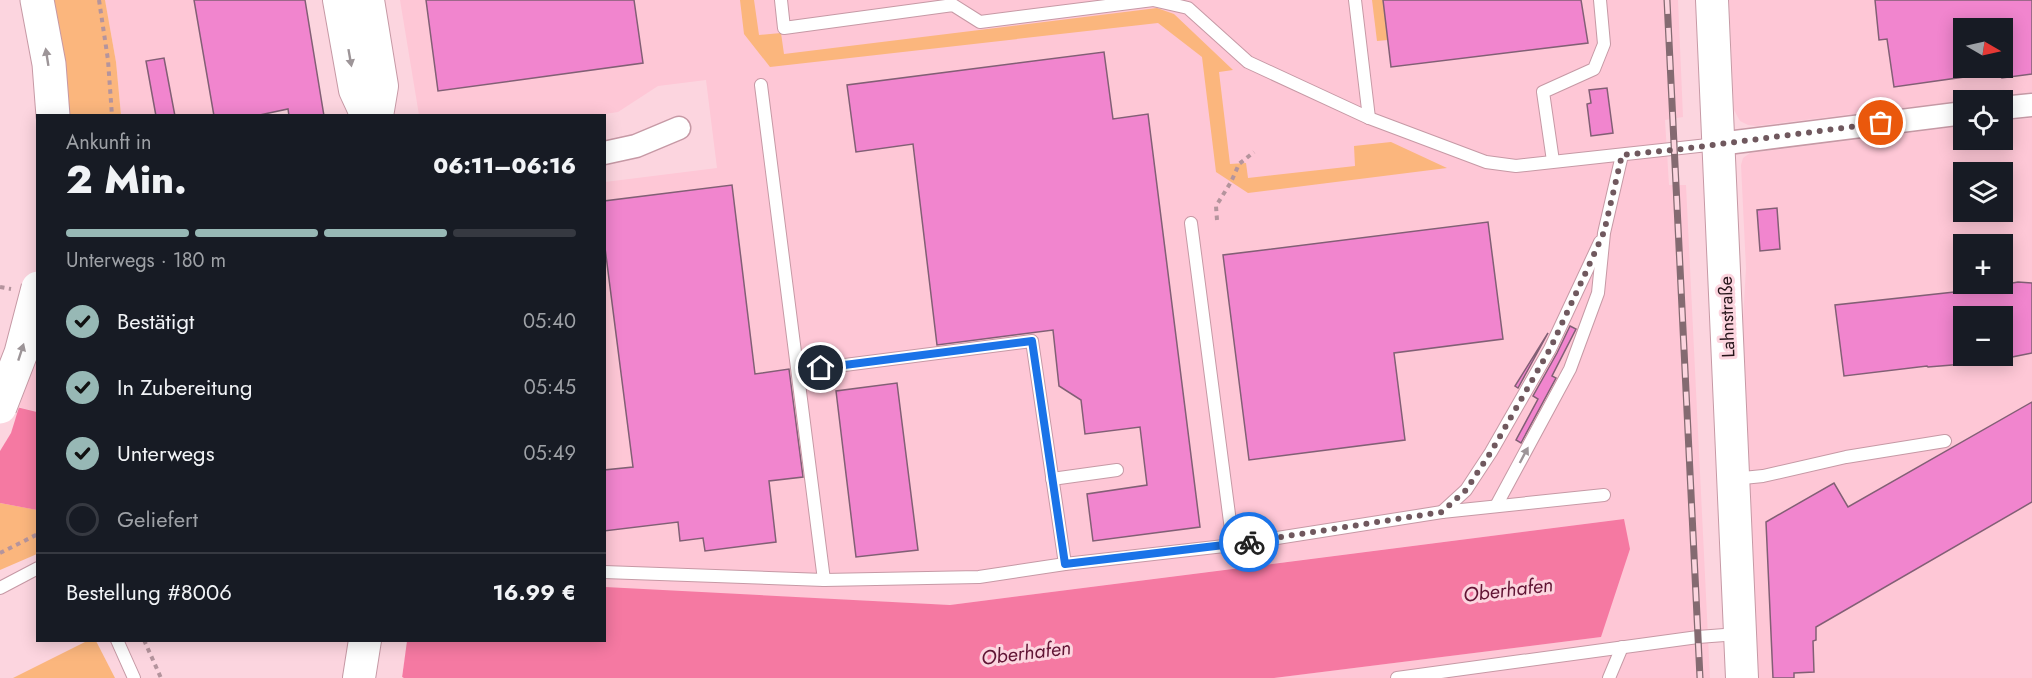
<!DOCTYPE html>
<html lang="de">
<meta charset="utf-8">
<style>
body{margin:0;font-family:Jost,sans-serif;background:#20242c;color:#f1f3f6;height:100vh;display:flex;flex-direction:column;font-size:22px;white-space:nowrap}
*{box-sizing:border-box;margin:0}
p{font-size:20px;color:#9ea1a6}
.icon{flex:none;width:33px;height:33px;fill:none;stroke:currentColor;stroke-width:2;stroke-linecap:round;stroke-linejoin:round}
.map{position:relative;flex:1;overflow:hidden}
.drawer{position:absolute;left:36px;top:114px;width:570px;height:528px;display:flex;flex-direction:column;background:#171b24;border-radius:0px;box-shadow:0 3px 15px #0003}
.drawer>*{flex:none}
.needle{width:39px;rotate:99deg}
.buttons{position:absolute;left:1953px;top:18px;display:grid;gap:12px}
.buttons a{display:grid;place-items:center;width:60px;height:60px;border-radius:0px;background:#171b24;box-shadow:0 3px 15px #0003;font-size:30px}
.pin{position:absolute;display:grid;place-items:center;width:51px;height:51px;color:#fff;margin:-26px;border:3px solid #fff;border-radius:50%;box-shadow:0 2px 6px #0007}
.courier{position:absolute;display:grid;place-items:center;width:60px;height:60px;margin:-30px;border:4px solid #1a73e8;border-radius:50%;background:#fff;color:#222;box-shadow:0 2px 8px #0007}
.head em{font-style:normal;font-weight:800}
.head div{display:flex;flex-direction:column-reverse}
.head{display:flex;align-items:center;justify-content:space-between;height:102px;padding:0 30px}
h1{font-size:39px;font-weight:800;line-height:45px}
.bar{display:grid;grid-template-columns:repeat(4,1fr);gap:9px 6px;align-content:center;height:72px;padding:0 30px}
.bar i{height:8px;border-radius:4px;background:#363941}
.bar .selected{background:#97b8b5}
.bar p{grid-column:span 4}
.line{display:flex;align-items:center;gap:15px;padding:0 30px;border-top:2px solid #363941}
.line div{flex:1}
ol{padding:0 30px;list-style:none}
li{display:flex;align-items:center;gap:18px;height:66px}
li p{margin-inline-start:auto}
li .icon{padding:6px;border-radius:50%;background:#97b8b5;color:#111;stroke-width:4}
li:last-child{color:#9ea1a6}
li i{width:33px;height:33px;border:3px solid #363941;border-radius:50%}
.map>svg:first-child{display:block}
.built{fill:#fec7d6;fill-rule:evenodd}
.green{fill:#fbb67d}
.water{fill:#f579a2}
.pier{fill:#fcd5df}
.building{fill:#f185ce;stroke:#825f75;stroke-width:1.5}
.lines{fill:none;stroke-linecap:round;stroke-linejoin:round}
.lane-casing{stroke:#c699a5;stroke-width:14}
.street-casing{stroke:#c699a5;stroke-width:25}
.secondary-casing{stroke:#c699a5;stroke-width:34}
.highway-casing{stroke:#c699a5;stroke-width:35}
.path{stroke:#b4949d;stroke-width:4;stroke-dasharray:4.5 4.5;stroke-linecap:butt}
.lane{stroke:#fff;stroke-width:12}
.street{stroke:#fff;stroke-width:22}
.secondary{stroke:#fff;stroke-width:32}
.highway{stroke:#fff;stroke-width:33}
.rail-casing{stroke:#846a71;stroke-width:7}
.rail{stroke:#fcd5df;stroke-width:4.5;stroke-dasharray:14;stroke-linecap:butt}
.highway-bridge-casing{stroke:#c699a5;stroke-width:35;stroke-linecap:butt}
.highway-bridge{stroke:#fff;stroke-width:33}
.oneway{fill:#9d9598}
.done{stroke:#70585e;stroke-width:6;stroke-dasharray:0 10.8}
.route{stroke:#1a73e8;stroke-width:8}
.labels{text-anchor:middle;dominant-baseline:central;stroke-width:6;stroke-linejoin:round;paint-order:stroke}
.street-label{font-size:18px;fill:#251419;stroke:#fcd5df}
.water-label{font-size:20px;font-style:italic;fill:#611434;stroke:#fcd5df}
</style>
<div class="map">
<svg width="2032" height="678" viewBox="0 0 2032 678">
<rect width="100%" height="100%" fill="#fcd5df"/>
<!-- built -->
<g class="built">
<polygon points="105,0 194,0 214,115 121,115 116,62"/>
<polygon points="400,0 1678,0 1683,117 1665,120 1669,185 1686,185 1710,678 1274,678 1601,637 1623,519 950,605 605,588 605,182 717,168 706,80 658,86 618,112 591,116 419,115"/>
<path d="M1729,0H2032V92L1756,126L1748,125L1740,121L1734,110ZM1964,28H2002V68H1964Z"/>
<path d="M2032,118V678H1758L1743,319L1746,268L1741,165L1743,158L1750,153L1963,126L1964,140H2002L2003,121ZM1964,172H2002V212H1964ZM1964,244H2002V284H1964ZM1964,316H2002V356H1964Z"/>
<polygon points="37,356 37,412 19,407"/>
</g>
<!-- green -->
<g class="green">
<polygon points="53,0 105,0 116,62 121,115 69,115"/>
<polygon points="740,0 754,0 759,35 781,33 784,54 1157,8 1174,14 1233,70 1219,72 1230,164 1246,163 1248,178 1355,166 1354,146 1391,142 1447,168 1248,193 1216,172 1202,57 1158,23 770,67 744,34"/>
<polygon points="1372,0 1383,0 1388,40 1377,41"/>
<polygon points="0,503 38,510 37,554 0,570"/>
<polygon points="87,641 96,641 115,678 13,678"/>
</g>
<!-- water -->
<g class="water">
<polygon points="0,403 37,412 37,510 0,503"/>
<polygon points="1624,519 1630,549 1601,637 1274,678 404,678 336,641 604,640 605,587 950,605"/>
</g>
<!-- pier -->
<g class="pier">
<polygon points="0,400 20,404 11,433 0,451"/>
<polygon points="333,640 407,641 402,678 398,678"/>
</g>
<!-- building -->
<g class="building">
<polygon points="194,0 305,0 324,116 289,116 288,109 255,116 214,116"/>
<polygon points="426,0 634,0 643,63 438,91"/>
<polygon points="1383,0 1581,0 1588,43 1391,67"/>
<polygon points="1875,0 2032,0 2032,74 2002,78 2002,28 1964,28 1964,77 1894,87 1887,39 1879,40"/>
<polygon points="1104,52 1113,119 1148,114 1200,527 1093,541 1087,494 1147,485 1140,427 1085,434 1081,400 1059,386 1053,330 937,345 913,144 856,152 847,85"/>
<polygon points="164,58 175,116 156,116 146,61"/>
<polygon points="1607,88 1613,133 1591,136 1587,104 1591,103 1589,90"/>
<polygon points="732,185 755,374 789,369 803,477 769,481 776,542 705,551 703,538 680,541 678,522 604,531 604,470 633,467 604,240 604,201"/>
<polygon points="1777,208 1780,249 1760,251 1757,210"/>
<polygon points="1488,222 1503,339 1394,353 1405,440 1249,460 1223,255"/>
<polygon points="2018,282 2032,283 2032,353 2002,359 2002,316 1964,316 1964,364 1928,367 1927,366 1844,376 1835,305 1973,290"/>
<polygon points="1570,326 1576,329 1552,376 1556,378 1521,443 1516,440 1538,399 1533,396 1557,353"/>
<polygon points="1548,333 1518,388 1515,386"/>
<polygon points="897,383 918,550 856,557 836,391"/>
<polygon points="2032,402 2032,502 1816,627 1816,640 1813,641 1814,672 1794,673 1794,678 1773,678 1766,522 1834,483 1848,507"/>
</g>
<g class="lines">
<!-- lane casing -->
<g class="lane-casing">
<g id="lane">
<polyline points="781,0 784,28 953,5 980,22 1153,0"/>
<polyline points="1153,0 1188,8 1248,62 1369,118 1486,162 1516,166 1717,144"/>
<polyline points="1355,0 1369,118"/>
<polyline points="761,85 824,580 979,577 1065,564 1233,545"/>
<polyline points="1553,161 1543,92 1594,69 1604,44 1600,0"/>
<polyline points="1191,223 1233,545 1442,512 1604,495"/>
<polyline points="798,371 1032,341 1065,564"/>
<polyline points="1052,479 1117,470"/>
<polyline points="1733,479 1763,476 1846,457 1945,441"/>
<polyline points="1496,506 1570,369 1598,293 1604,233 1622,155"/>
<polyline points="1442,512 1466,490 1491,452 1550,349 1600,242"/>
<polyline points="604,572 824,580"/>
<polyline points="0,588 38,568"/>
<polyline points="117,640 134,678"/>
<polyline points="1397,678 1698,637 1738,634"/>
<polyline points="1609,678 1622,647"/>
</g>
</g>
<!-- street casing -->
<g class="street-casing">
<g id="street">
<polyline points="2002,108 2032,105"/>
<polyline points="1719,144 1964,113"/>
<polyline points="604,153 636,146 679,128"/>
</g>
</g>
<!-- secondary casing -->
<g class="secondary-casing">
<g id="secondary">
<polyline points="339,0 355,90 367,116"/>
<polyline points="368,0 382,86 377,116"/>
<polyline points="1712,0 1742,678"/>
<polyline points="359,678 365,640"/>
</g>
</g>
<!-- highway casing -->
<g class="highway-casing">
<polyline id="highway" points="37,0 49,64 53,116"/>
</g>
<!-- path -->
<g class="path">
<polyline points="99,0 108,60 112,116"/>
<polyline points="1217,220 1216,206 1231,182 1239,164 1254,152"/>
<polyline points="0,287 11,289"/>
<polyline points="0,553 38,534"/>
<polyline points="144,640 161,678"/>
</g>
<!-- lane -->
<use href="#lane" class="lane"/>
<!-- street -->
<use href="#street" class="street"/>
<!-- secondary -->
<use href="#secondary" class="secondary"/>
<!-- highway -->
<use href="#highway" class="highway"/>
<!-- rail casing -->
<g class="rail-casing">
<polyline id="rail" points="1667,0 1700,678"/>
</g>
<!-- rail -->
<use href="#rail" class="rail"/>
<!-- highway-bridge casing -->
<g class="highway-bridge-casing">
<polyline id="highway-bridge" points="0,407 21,353 38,288"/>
</g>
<!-- highway-bridge -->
<use href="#highway-bridge" class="highway-bridge"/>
</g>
<!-- one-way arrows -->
<defs><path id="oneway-solid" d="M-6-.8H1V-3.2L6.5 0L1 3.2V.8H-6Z" transform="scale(1.5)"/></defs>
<g class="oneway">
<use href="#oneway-solid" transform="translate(47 57) rotate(-99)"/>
<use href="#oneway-solid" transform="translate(350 58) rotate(80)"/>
<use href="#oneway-solid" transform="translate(21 352) rotate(-72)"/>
<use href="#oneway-solid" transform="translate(1524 455) rotate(-62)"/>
</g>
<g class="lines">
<!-- done -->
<polyline class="done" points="1249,542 1442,512 1466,490 1491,452 1550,349 1586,272 1604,232 1622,155 1682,149 1881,123"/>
<!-- route -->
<polyline class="route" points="821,368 1032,341 1065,564 1249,542"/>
</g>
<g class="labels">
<!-- street labels -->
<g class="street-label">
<text transform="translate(1727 317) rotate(-92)">Lahnstraße</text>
</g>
<!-- water labels -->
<g class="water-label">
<text transform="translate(1508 590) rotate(-7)">Oberhafen</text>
<text transform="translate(1026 653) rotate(-7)">Oberhafen</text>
</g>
</g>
</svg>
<div class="buttons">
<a><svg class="needle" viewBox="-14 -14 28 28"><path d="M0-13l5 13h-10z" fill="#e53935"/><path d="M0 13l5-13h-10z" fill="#9ea1a6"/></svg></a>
<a><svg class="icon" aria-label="locate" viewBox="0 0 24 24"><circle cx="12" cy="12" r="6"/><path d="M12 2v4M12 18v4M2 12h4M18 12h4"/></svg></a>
<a><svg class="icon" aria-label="layers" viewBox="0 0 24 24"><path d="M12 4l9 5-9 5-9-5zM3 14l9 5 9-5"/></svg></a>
<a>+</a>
<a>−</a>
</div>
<div class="pin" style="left:1881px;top:123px;background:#ea580c"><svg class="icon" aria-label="bag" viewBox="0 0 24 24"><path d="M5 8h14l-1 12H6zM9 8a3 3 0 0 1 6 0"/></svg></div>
<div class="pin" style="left:821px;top:368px;background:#1f2937"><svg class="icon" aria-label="home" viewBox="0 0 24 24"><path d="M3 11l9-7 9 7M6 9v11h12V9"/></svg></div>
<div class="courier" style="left:1249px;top:542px"><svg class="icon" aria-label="bike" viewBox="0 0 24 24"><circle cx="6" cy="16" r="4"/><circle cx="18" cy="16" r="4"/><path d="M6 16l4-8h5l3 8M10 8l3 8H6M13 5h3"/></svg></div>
<section class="drawer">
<div class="head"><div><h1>2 Min.</h1><p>Ankunft in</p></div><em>06:11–06:16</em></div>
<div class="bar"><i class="selected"></i><i class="selected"></i><i class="selected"></i><i></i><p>Unterwegs · 180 m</p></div>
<ol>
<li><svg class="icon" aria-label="check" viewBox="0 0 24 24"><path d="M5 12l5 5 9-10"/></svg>Bestätigt<p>05:40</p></li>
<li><svg class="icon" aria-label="check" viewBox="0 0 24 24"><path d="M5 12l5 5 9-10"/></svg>In Zubereitung<p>05:45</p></li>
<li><svg class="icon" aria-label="check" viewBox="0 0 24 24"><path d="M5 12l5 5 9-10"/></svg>Unterwegs<p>05:49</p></li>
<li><i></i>Geliefert</li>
</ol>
<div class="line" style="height:78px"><div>Bestellung #8006</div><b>16.99 €</b></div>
</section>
</div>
